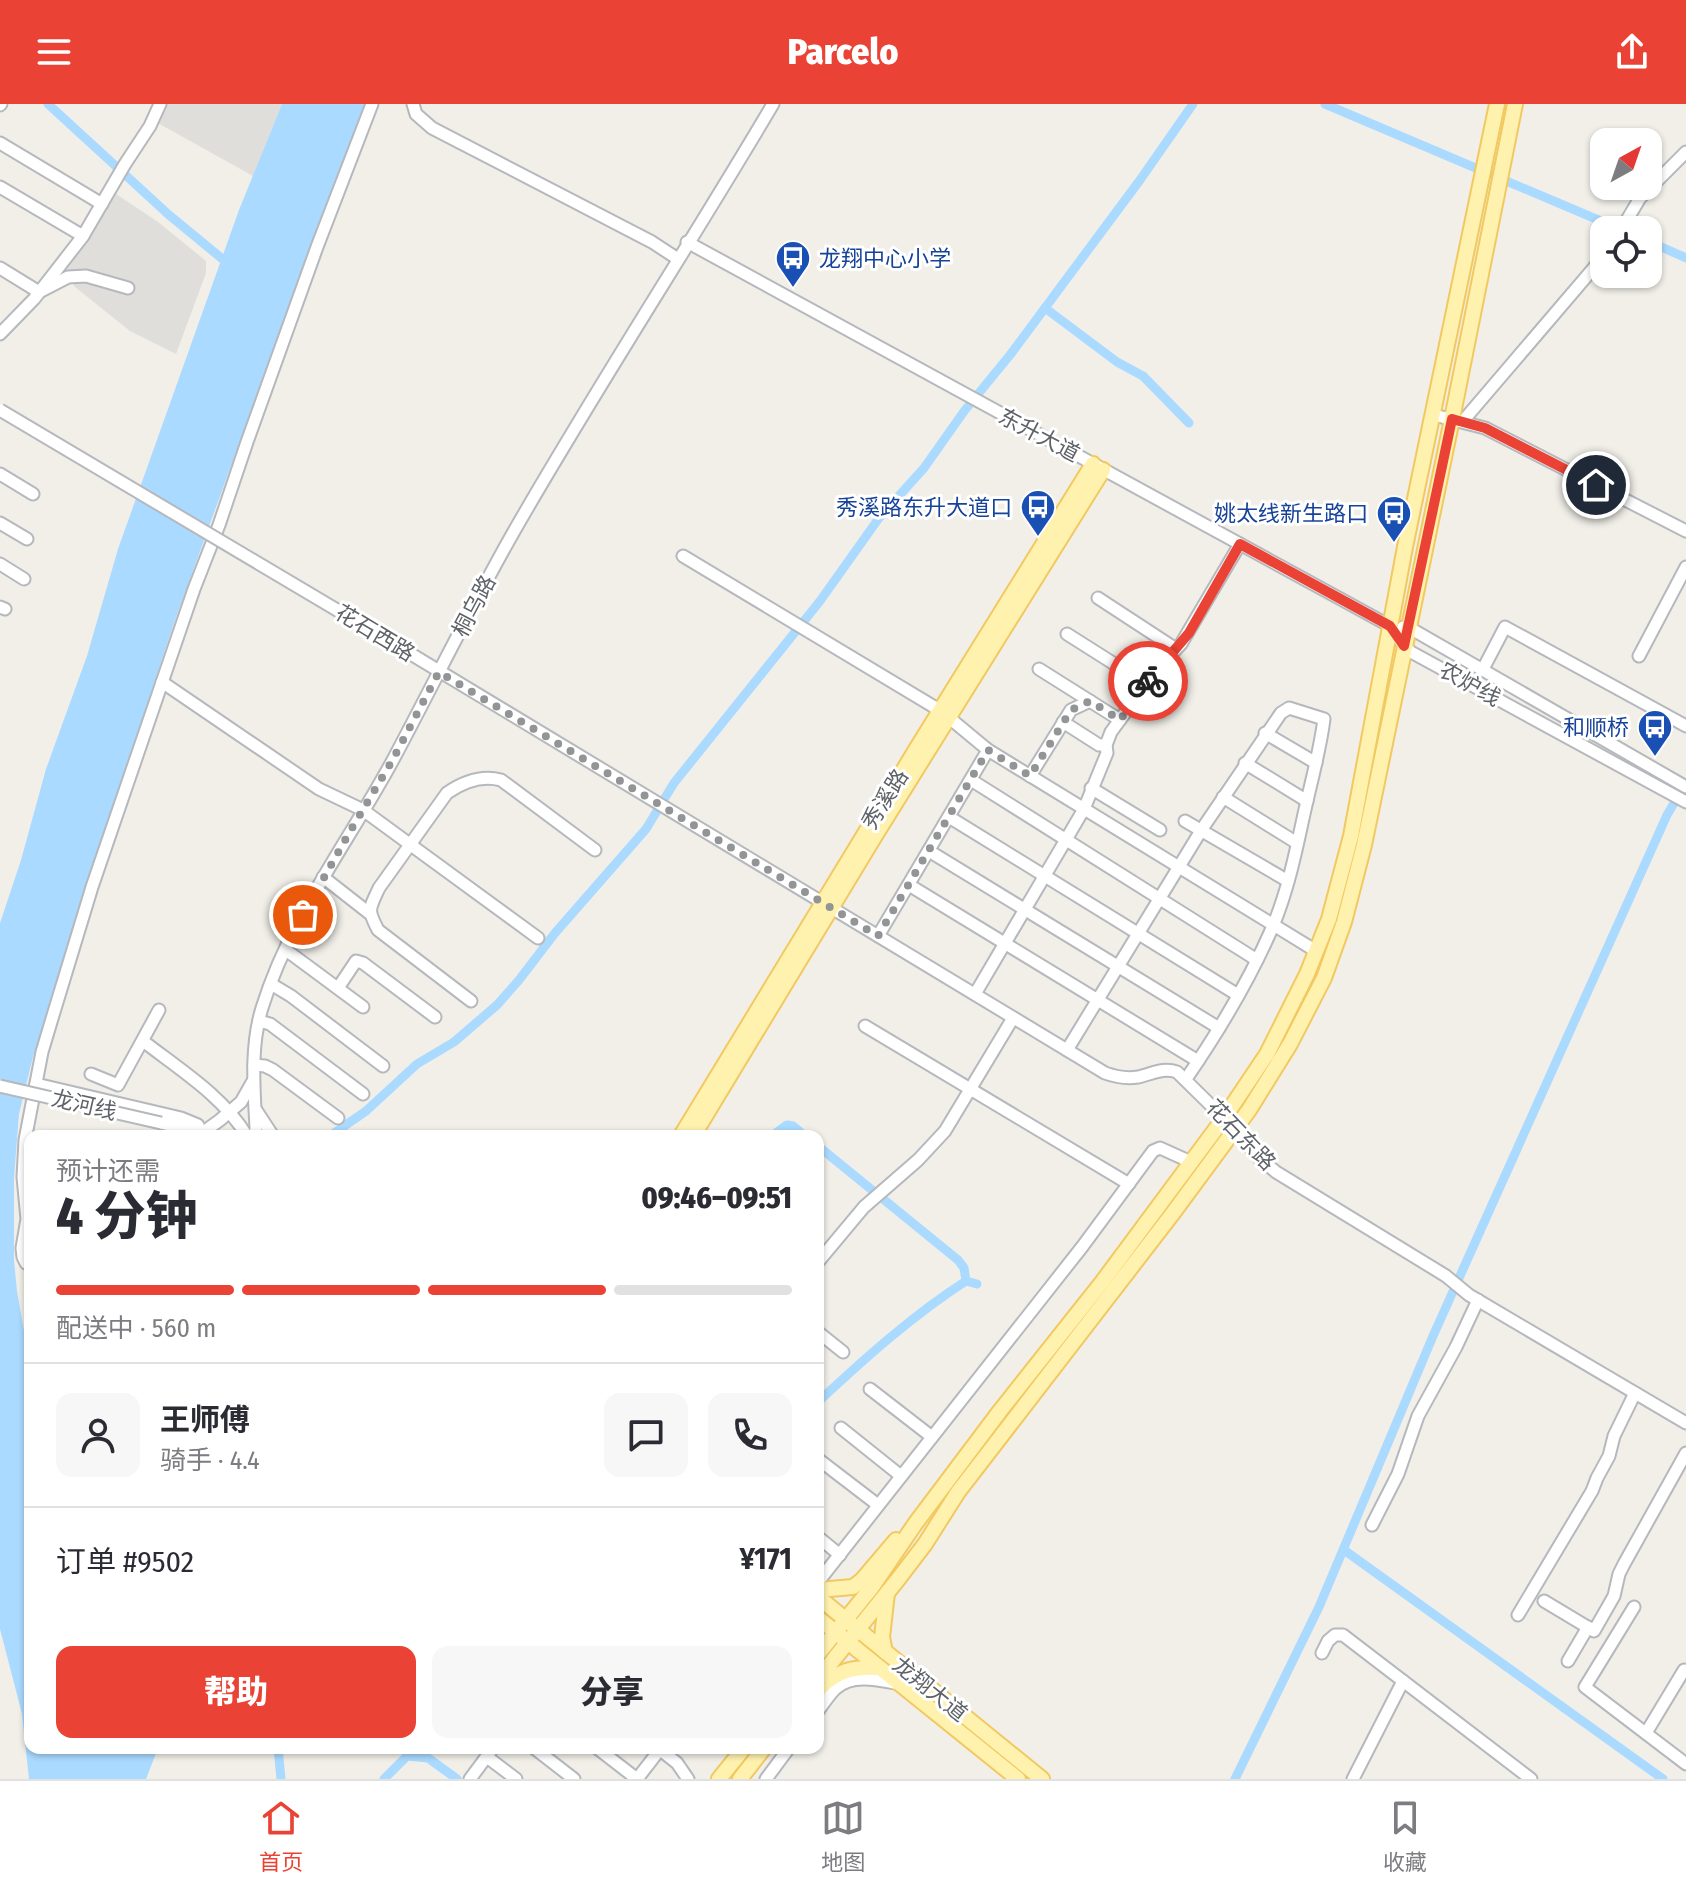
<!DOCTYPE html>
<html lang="zh">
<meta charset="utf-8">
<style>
body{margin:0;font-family:"Fira Sans Condensed","Noto Sans SC",sans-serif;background:#f7f7f7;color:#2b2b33;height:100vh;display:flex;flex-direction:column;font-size:30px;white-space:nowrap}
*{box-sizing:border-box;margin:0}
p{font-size:26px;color:#7c7c81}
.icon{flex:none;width:44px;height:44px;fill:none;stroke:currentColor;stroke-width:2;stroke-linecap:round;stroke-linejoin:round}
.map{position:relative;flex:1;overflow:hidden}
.details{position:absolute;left:24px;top:1026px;width:800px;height:624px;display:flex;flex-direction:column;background:#fff;border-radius:16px;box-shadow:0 2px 6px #0004}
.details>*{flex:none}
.needle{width:52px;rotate:40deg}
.fabs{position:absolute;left:1590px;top:24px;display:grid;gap:16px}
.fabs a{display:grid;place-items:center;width:72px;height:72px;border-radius:16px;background:#fff;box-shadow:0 2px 6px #0004;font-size:40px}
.pin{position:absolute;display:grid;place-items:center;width:68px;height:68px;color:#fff;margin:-34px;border:4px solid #fff;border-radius:50%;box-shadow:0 2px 8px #0007}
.courier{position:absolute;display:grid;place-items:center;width:80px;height:80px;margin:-40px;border:6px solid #ea4335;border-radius:50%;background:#fff;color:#222;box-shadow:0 2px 10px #0007}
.overview em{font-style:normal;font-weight:800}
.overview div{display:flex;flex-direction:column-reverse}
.overview{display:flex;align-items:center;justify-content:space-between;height:136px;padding:0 32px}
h1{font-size:52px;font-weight:800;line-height:60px}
.bar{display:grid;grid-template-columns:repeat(4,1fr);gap:12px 8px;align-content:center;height:96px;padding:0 32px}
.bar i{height:10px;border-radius:6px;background:#e1e1e2}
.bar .active{background:#ea4335}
.bar p{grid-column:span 4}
.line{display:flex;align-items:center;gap:20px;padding:0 32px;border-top:2px solid #e1e1e2}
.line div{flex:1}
.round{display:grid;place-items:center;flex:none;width:84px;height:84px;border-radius:16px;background:#f7f7f7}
.primary-button{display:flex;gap:16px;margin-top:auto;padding:16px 32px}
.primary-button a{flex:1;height:92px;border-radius:16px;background:#ea4335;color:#fff;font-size:32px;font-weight:800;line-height:92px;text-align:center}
.primary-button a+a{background:#f7f7f7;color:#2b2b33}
header{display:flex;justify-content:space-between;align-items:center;height:104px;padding:0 32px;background:#ea4335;color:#fff;font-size:36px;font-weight:800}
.menu{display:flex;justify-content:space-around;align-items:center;height:112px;border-top:2px solid #e1e1e2;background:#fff;font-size:22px;color:#7c7c81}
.menu a{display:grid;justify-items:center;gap:4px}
.menu .active{color:#ea4335}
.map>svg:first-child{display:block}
.industrial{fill:#e0deda}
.water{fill:#aadaff}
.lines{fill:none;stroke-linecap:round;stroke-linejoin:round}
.canal{stroke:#aadaff;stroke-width:9}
.minor-casing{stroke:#b5b8bc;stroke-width:15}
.major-casing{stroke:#f2c960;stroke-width:18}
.minor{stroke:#fff;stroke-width:11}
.major{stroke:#fff2af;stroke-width:14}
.minor-bridge-casing{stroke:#b5b8bc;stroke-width:15;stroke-linecap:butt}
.minor-bridge{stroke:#fff;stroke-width:11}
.done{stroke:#929495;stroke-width:8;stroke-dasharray:0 14.4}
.route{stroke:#ea4335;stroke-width:10}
.labels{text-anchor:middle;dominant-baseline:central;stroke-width:6;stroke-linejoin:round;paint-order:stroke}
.transit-label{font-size:22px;fill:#164399;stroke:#fff;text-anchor:end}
.street-label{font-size:22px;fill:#5f6368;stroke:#fff}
</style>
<header><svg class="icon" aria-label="menu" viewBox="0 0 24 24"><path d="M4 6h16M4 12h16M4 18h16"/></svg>Parcelo<svg class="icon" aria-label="share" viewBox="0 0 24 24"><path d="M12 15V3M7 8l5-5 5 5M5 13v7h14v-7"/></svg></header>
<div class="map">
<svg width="1686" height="1675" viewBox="0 0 1686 1675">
<rect width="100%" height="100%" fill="#f1efe8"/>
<!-- industrial -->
<g class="industrial">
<polygon points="163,0 282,0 253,72 156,18"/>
<polygon points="113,88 158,118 206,157 206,169 176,250 130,227 75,183 65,163"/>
</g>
<!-- water -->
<polygon class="water" points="282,0 365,0 326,100 174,519 91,770 33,953 19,1010 14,1074 14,1157 17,1187 30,1261 30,1644 158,1644 146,1675 29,1675 22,1610 0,1525 0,819 21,756 46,665 87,552 118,445 239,106"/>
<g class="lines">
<!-- canal -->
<g class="canal">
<polyline points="48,0 169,111 231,162"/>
<polyline points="1325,0 1622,126"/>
<polyline points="1648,137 1686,154"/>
<polyline points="1045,204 1117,258 1143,272 1189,319"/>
<polyline points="330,1032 366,1007 417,960 454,938 497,901 519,876 555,829 646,725 674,679 820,497 879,414 924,364 965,306 1010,251 1140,76 1193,0"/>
<polyline points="772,1032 787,1021 793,1022 805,1032"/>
<polyline points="818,1042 958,1156 964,1164 966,1177"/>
<path d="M818,1298C864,1255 913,1211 966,1177L977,1180"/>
<polyline points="1344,1446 1663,1675"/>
<polyline points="278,1644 281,1675"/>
<polyline points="384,1675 407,1652 428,1654 457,1675"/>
<polyline points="1235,1675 1319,1503 1433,1232 1667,711 1680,689"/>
</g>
<!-- minor casing -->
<g class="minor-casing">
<g id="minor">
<polyline points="413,0 416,10 432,24 652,138 678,155"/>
<polyline points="0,1 1,0"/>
<polyline points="0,39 102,100"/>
<polyline points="0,83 83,132"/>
<polyline points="1621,126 1640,94 1686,48"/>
<path d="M687,138C921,268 1156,394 1390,522L1404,542L1411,548L1686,698"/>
<polyline points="0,164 39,188 68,173 86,172 128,184"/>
<polyline points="0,230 34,195 83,132 125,60 150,22 160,0"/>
<polyline points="1434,311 1485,324 1686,427"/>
<polyline points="1463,317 1604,152"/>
<polyline points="0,370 33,390"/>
<polyline points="0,419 27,435"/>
<polyline points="683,452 941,607 988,646 1316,847"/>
<polyline points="0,460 24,475"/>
<polyline points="1098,494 1176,545"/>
<polyline points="0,503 5,505"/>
<polyline points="1403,523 1408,523 1686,683"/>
<polyline points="1067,530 1146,580"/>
<path d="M401,544L1105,969C1116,973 1126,975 1138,973C1152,970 1163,963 1177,968L1235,1025L1257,1052L1276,1068L1446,1172L1469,1191L1686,1319"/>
<polyline points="1639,552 1686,463"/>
<polyline points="1039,565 1120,616"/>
<polyline points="1483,565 1505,523 1686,622"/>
<polyline points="162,578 319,685 363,706 538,834"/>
<polyline points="1063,618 1099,641 1106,641"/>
<polyline points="1265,629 1316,659"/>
<polyline points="1245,659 1307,697"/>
<polyline points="1030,672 1071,606 1090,597"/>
<polyline points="971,676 1257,856"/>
<polyline points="1091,684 1160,726"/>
<polyline points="1223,693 1297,739"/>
<polyline points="949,713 1238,891"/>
<polyline points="1185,717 1288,777"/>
<polyline points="929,747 1219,924"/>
<polyline points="323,773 369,809"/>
<polyline points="909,781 1198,957"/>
<polyline points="878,832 988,646"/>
<polyline points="286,846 363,903"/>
<polyline points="271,880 291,892 383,962"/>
<polyline points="338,884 356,857 363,859 435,913"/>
<polyline points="975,890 1084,705 1107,649 1106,641 1111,628 1158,564 1181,540 1240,440"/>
<path d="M471,897L378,826C367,805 369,806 379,784L447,689C463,678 482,671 501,676L595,746"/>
<polyline points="259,917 270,920 363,990"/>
<polyline points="865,922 1129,1080"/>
<path d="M143,937C179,965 223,992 247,1032"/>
<path d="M1067,946L1202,725L1281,609L1289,604L1324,615C1320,647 1311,678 1304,710C1296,747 1288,786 1273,822C1250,875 1219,927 1186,975"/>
<polyline points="254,961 265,962 273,966 338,1014"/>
<polyline points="91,970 118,981 159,906"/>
<polyline points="36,980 181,1014 198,1021 200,1028"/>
<polyline points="256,1006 273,1032"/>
<polyline points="161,1019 215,1032"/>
<polyline points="198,1032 220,1016 241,998 253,977"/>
<path d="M255,1032L256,1024C254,985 250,943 262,904C290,813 350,736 394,654C434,579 471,503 513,429C596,284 688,144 773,0"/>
<polyline points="818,1158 864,1103 918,1056 945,1027 1013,914"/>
<polyline points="30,1161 26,1159 23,1153 22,1144 27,1115 23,1073 25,1036 42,948 51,918 92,783 194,485 219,421 247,338 317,143 372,0"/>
<polyline points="818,1228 843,1248"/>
<polyline points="870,1285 932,1333"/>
<polyline points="841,1324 901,1372"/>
<polyline points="818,1355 878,1401"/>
<polyline points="1372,1421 1398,1370 1418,1312 1456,1243 1478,1196"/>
<polyline points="818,1433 840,1451"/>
<polyline points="818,1478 1082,1143 1153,1047 1160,1044 1191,1058"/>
<polyline points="1544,1497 1594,1527 1614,1492 1619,1470 1624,1460 1686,1349"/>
<polyline points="1634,1503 1585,1583 1686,1660"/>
<polyline points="1518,1511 1592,1387 1597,1374 1609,1352 1614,1332 1635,1289"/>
<polyline points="1322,1549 1328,1537 1335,1531 1343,1531 1531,1675"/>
<polyline points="1568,1557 1588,1523"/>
<path d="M818,1607C823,1600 829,1591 835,1585C852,1569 879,1576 900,1580"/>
<polyline points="1646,1629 1684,1566"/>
<polyline points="534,1644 574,1675"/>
<polyline points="597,1644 637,1675 661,1644"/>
<polyline points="658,1644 677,1659 688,1675"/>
<polyline points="487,1653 516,1675"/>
<polyline points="470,1675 493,1644"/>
<polyline points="766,1675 789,1644"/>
<polyline points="1353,1675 1403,1577"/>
</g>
</g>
<!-- major casing -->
<g class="major-casing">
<g id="major">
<polyline points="681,1032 917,644 1093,360"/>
<polyline points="693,1032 876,730 1103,366"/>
<polyline points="818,1486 853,1483 862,1476 896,1436"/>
<polyline points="818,1493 1042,1675"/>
<polyline points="818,1514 1018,1675"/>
<polyline points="885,1548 882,1533 887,1489"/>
<polyline points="818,1550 872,1483 915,1420 1000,1307 1103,1177 1224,1014 1267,950 1307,870 1329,815 1351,732 1405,443 1497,0"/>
<polyline points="818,1575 899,1474 925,1440 958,1388 1173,1109 1249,1006 1290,940 1324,874 1344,818 1364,741 1452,315 1515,0"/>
<path d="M818,1586C837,1566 853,1563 880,1564"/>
<polyline points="719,1675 744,1644"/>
<polyline points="740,1675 764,1644"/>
</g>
</g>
<!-- minor -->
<use href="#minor" class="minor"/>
<!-- major -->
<use href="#major" class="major"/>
<!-- minor-bridge casing -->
<g class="minor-bridge-casing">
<g id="minor-bridge">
<polyline points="0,306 401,544"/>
<polyline points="0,982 161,1019"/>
</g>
</g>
<!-- minor-bridge -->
<use href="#minor-bridge" class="minor-bridge"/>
</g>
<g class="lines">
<!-- done -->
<polyline class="done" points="303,811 349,729 392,657 439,568 878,832 988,646 1030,672 1071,606 1090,597 1120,616 1148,577"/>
<!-- route -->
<polyline class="route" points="1148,577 1189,529 1240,440 1390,522 1404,542 1452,315 1485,324 1596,381"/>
</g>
<!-- icons -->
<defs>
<g id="bus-pin" transform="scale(1.8)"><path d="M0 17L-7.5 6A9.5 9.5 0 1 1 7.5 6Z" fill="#1a4fb4" stroke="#fff"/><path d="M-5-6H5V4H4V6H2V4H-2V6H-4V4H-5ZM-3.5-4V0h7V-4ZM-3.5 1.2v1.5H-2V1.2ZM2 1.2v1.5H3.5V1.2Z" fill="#fff"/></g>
</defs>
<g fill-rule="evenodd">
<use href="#bus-pin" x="793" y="154"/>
<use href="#bus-pin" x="1038" y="403"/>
<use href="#bus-pin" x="1394" y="409"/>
<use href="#bus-pin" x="1655" y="623"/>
</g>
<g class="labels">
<!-- transit labels -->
<g class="transit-label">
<text x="819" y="154" text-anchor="start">龙翔中心小学</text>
<text x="1012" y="403">秀溪路东升大道口</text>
<text x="1368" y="409">姚太线新生路口</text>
<text x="1629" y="623">和顺桥</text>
</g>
<!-- street labels -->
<g class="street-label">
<text transform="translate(1039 331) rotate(28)">东升大道</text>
<text transform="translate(474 502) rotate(-62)">桐乌路</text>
<text transform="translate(375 529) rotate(31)">花石西路</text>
<text transform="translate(1470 580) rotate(29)">农炉线</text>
<text transform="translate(885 695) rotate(-58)">秀溪路</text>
<text transform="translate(84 1001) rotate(13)">龙河线</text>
<text transform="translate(1241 1031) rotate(46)">花石东路</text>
<text transform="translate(930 1585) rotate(39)">龙翔大道</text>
</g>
</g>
</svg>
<div class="fabs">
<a><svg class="needle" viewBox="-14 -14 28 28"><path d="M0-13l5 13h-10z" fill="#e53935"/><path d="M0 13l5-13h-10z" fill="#7c7c81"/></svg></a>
<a><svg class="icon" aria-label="locate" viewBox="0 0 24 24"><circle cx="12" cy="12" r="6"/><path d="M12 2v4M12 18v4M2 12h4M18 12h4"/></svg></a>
</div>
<div class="pin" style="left:303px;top:811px;background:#ea580c"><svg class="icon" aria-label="bag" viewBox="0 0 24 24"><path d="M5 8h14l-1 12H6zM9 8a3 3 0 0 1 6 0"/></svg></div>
<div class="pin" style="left:1596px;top:381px;background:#1f2937"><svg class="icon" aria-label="home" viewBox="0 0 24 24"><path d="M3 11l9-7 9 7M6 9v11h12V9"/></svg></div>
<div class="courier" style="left:1148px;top:577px"><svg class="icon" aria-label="bike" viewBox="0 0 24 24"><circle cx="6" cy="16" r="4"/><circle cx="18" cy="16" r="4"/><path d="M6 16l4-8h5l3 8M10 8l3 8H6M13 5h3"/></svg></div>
<section class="details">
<div class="overview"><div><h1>4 分钟</h1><p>预计还需</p></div><em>09:46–09:51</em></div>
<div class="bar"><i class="active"></i><i class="active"></i><i class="active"></i><i></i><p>配送中 · 560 m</p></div>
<div class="line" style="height:144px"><a class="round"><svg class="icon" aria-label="person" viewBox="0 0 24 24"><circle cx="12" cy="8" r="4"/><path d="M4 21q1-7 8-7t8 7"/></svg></a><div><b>王师傅</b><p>骑手 · 4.4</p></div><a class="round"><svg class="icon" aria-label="chat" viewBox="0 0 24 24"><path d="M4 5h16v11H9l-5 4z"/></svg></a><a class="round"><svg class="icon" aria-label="phone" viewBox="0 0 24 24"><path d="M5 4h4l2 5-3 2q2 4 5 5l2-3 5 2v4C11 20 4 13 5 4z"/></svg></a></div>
<div class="line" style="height:104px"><div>订单 #9502</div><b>¥171</b></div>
<div class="primary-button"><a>帮助</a><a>分享</a></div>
</section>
</div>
<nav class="menu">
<a class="active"><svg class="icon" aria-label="home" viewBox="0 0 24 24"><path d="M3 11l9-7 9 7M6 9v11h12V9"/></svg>首页</a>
<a><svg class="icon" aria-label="map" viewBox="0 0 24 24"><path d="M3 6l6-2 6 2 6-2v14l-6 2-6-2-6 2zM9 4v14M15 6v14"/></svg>地图</a>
<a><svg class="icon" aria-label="saved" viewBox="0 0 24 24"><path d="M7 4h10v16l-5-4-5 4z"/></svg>收藏</a>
</nav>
